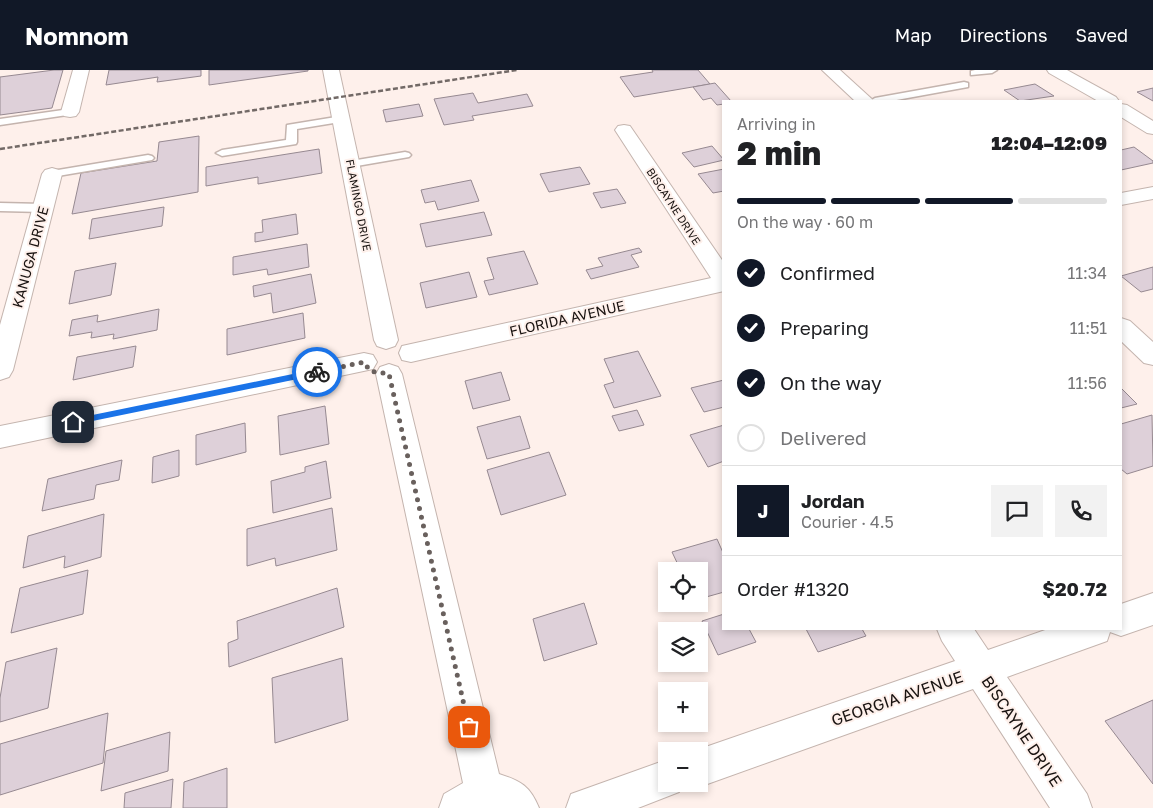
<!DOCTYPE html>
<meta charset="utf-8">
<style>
body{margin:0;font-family:"Golos Text",sans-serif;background:#f2f2f2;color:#202124;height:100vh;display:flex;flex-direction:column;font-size:19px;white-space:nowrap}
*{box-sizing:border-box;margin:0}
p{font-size:16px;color:#757577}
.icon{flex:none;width:28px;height:28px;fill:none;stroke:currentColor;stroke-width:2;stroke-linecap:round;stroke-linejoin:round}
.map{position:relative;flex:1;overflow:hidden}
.sheet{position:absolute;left:722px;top:30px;width:400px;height:530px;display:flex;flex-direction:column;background:#fff;border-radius:0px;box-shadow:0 2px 8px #0003}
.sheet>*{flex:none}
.buttons{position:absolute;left:658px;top:492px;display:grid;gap:10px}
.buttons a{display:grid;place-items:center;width:50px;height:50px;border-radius:0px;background:#fff;box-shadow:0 2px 8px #0003;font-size:25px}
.pin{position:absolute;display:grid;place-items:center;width:42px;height:42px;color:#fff;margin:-21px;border-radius:10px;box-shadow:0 2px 8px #0006}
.courier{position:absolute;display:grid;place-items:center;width:50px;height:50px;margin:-25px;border:4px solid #1a73e8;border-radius:50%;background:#fff;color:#222;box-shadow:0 1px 6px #0007}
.overview em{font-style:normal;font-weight:800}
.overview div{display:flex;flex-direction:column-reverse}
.overview{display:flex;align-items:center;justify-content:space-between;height:85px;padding:0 15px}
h1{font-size:32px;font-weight:800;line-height:38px}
.bar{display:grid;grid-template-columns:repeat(4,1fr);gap:8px 5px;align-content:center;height:60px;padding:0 15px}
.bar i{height:6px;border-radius:4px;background:#e0e0e0}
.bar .on{background:#111827}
.bar p{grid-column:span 4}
.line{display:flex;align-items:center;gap:12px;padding:0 15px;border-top:1px solid #e0e0e0}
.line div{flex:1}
.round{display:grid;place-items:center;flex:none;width:52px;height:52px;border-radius:0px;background:#f2f2f2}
ol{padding:0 15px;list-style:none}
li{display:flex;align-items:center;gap:15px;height:55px}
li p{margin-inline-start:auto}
li .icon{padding:5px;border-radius:50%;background:#111827;color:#fff;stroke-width:4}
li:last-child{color:#757577}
li i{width:28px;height:28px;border:2px solid #e0e0e0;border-radius:50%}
header{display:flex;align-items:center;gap:30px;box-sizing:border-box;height:70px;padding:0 25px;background:#111827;color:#fff}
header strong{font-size:24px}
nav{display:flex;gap:28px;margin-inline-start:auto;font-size:18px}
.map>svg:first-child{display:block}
.building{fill:#ded0d9;stroke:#968991}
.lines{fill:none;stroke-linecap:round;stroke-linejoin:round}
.service-casing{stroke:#c4b4ae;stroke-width:3}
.minor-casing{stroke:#c4b4ae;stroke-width:2}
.service{fill:#fff;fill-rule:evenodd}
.minor{fill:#fff;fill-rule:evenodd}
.rail{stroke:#726966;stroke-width:2.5;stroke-dasharray:5 2.5;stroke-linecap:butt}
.route{fill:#1a73e8}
.done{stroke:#69605d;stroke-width:5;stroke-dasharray:0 9}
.labels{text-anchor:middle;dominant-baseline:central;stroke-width:4;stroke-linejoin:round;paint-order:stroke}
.far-street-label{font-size:11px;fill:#191311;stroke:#fef0eb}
.street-label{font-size:14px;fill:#191311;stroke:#fef0eb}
.near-street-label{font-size:16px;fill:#191311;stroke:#fef0eb}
</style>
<header>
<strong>Nomnom</strong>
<nav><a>Map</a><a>Directions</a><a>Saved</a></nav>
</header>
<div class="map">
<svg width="1153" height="738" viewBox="0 0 1153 738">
<rect width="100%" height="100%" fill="#fef0eb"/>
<!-- building -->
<g class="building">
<polygon points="54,0 63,0 52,38 0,45 0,7"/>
<polygon points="109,0 201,0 201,6 157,12 158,7 106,15"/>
<polygon points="209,0 308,0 308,1 209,15"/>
<polygon points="652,0 698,0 710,14 634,27 620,7 653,2"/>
<polygon points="715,13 731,31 724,31 724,34 717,35 711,28 703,30 693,17"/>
<polygon points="1035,14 1054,26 1020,31 1004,20"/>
<polygon points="1153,18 1153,31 1137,22"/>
<polygon points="473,23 478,33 527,24 533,36 472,46 474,50 444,55 434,29"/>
<polygon points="419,34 423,46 386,52 383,40"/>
<polygon points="199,66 198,122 72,144 81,103 157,91 159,72"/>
<polygon points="712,76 724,90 694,97 682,83"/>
<polygon points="1134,77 1153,91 1153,93 1121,100 1121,80"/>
<polygon points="319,79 322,103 258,114 258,107 206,116 206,97"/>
<polygon points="580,97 590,114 549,122 540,104"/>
<polygon points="724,99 724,121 713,123 698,104"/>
<polygon points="471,110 479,131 438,140 435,131 425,133 421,120"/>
<polygon points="617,119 626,133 601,138 593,123"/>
<polygon points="164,137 162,156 89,169 92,149"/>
<polygon points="484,142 492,165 426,177 420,154"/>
<polygon points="296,144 298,164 255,172 255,163 263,162 262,150"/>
<polygon points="307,174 309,197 268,205 267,199 233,205 233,187"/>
<polygon points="639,178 642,182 631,185 639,197 591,209 586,200 603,196 598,188"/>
<polygon points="524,181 538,214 489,225 484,211 494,209 487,188"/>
<polygon points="116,193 111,225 69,234 75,201"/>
<polygon points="1153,197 1153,219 1141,222 1121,206"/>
<polygon points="469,202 477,227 426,238 420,213"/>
<polygon points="311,204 316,233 273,243 271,223 254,227 253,216"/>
<polygon points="159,239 157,260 113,269 114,264 91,268 92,262 69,266 72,250 98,245 97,252"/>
<polygon points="303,243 305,268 227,285 227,259"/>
<polygon points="136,276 133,297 73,310 77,287"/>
<polygon points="638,281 661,326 614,338 604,315 614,312 604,289"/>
<polygon points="501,302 510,330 473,339 465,311"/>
<polygon points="724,310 724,337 704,342 691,318"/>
<polygon points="1121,318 1137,334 1121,338"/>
<polygon points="325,336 329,374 280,385 278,346"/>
<polygon points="637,340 644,355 619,361 612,346"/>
<polygon points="1152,345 1153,396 1127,404 1121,399 1121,354"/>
<polygon points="520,346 530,378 487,389 477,357"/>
<polygon points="245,353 246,382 196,395 196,365"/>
<polygon points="724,355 724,391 708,397 690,365"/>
<polygon points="179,380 179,406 152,413 153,387"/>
<polygon points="549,382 566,425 501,445 487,400"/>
<polygon points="122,390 119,410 96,415 94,429 42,441 48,409"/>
<polygon points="326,391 331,428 273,443 271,411 305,402 305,397"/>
<polygon points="332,438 337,480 276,496 275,488 247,496 247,459"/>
<polygon points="104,444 101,487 64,498 65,486 23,498 28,466"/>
<polygon points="717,469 724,485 724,522 699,529 699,501 681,501 672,482"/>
<polygon points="88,500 83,544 11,563 20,518"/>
<polygon points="337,518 344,557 229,597 228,573 238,569 237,551"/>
<polygon points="584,533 597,574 544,591 533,549"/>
<polygon points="724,544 724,559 749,559 756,572 718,585 702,551"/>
<polygon points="806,559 862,559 866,566 818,582"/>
<polygon points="57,578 48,638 0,652 0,628 6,592"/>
<polygon points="342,588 348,650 275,673 272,608"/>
<polygon points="1153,630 1153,714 1105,651"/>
<polygon points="108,643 103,693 0,725 0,674"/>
<polygon points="170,662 168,701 101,721 106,681"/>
<polygon points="227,698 227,738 183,738 184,712"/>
<polygon points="173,709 171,738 124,738 125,723"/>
</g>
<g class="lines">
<!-- service casing -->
<g class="service-casing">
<g id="service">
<polygon points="975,0 997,0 992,3 971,5 971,1"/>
<polygon points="964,12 968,13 968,17 891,31 870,31 875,28"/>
<polygon points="70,39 75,42 74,44 0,55 0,49"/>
<polygon points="342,46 347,49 346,51 297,59 297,72 296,74 222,86 216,83 222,80 286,70 287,55"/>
<polygon points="405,82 409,83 411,85 409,87 351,97 345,94 351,91"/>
<polygon points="148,85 152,86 154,88 152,90 52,107 46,104 52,101"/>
<polygon points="0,133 43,134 49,138 43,142 0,141"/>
</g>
</g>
<!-- minor casing -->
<g class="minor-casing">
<g id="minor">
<polygon points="73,0 89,0 79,42 76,46 70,47 64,46 61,42"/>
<polygon points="323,0 339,0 398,270 395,276 386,279 377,276 374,270"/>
<polygon points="822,0 840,0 874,31 855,31"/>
<polygon points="1047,0 1067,0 1116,27 1119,31 1098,31 1049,3"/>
<polygon points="1121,34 1127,35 1153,51 1153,64 1147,63 1121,47"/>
<polygon points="624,55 630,56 724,193 724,221 411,292 402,290 399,283 402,276 411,274 711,208 615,60 618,56"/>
<polygon points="52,98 59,100 62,104 13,300 9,307 0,310 0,255 42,104 45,100"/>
<polygon points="1153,117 1153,129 1121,135 1121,123"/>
<polygon points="1121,248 1130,251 1153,272 1153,295 1144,293 1121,271"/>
<polygon points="364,283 373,285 377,292 373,299 0,378 0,356"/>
<path d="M389,294L398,297L402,304L499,704C521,711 530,716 539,738H439L444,724L463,713L376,304L380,297Z"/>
<polygon points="1153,523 1153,555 1121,566 1110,562 1107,571 1007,607 1087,724 1092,738 1050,738 973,619 699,717 692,714 699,714 699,681 694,681 955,591 942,571 937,559 974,559 988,580 1048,559 1121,559 1121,534"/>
<polygon points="666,690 666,714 683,714 679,722 638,738 566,738 571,724"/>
</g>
</g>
<!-- service -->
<use href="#service" class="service"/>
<!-- minor -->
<use href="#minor" class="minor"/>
<!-- rail -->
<polyline class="rail" points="0,79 517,0"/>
</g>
<!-- route -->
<polygon class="route" points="317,299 321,302 317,305 73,355 69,352 73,349"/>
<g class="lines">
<!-- done -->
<polyline class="done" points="317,302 364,292 370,301 389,304 469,657"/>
</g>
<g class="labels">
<!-- far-street labels -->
<g class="far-street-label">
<text transform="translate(359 135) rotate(79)">FLAMINGO DRIVE</text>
<text transform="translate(674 136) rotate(57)">BISCAYNE DRIVE</text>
</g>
<!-- street labels -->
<g class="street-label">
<text transform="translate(30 187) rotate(-75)">KANUGA DRIVE</text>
<text transform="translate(567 248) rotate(-13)">FLORIDA AVENUE</text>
</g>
<!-- near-street labels -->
<g class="near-street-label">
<text transform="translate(897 628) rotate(-19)">GEORGIA AVENUE</text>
<text transform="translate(1022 661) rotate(56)">BISCAYNE DRIVE</text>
</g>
</g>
</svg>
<div class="buttons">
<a><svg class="icon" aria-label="locate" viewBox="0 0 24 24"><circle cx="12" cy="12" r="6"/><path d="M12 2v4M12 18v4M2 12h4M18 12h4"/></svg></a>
<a><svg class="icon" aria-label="layers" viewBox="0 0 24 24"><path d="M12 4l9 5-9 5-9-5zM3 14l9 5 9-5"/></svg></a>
<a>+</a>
<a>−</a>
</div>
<div class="pin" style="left:469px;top:657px;background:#ea580c"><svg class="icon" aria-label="bag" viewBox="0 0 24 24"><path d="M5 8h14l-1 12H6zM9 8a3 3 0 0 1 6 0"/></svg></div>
<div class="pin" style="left:73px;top:352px;background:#1f2937"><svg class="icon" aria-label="home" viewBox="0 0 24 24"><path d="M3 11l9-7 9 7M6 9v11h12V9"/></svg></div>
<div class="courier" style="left:317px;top:302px"><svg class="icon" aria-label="bike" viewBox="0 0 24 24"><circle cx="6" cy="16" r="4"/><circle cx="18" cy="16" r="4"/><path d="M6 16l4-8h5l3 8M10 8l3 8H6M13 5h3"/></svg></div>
<section class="sheet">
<div class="overview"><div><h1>2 min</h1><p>Arriving in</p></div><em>12:04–12:09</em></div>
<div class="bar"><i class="on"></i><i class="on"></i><i class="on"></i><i></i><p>On the way · 60 m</p></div>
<ol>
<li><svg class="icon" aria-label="check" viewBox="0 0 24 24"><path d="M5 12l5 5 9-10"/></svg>Confirmed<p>11:34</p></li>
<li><svg class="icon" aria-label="check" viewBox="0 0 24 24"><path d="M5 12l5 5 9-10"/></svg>Preparing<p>11:51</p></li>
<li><svg class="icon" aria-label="check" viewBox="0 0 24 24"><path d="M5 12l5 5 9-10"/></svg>On the way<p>11:56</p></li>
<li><i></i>Delivered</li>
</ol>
<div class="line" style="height:90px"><b class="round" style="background:#111827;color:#fff">J</b><div><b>Jordan</b><p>Courier · 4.5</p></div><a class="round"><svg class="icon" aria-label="chat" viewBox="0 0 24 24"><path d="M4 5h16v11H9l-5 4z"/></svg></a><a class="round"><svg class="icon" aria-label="phone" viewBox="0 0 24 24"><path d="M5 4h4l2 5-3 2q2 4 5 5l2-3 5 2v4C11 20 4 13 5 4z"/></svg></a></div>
<div class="line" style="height:65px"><div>Order #1320</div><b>$20.72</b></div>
</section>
</div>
